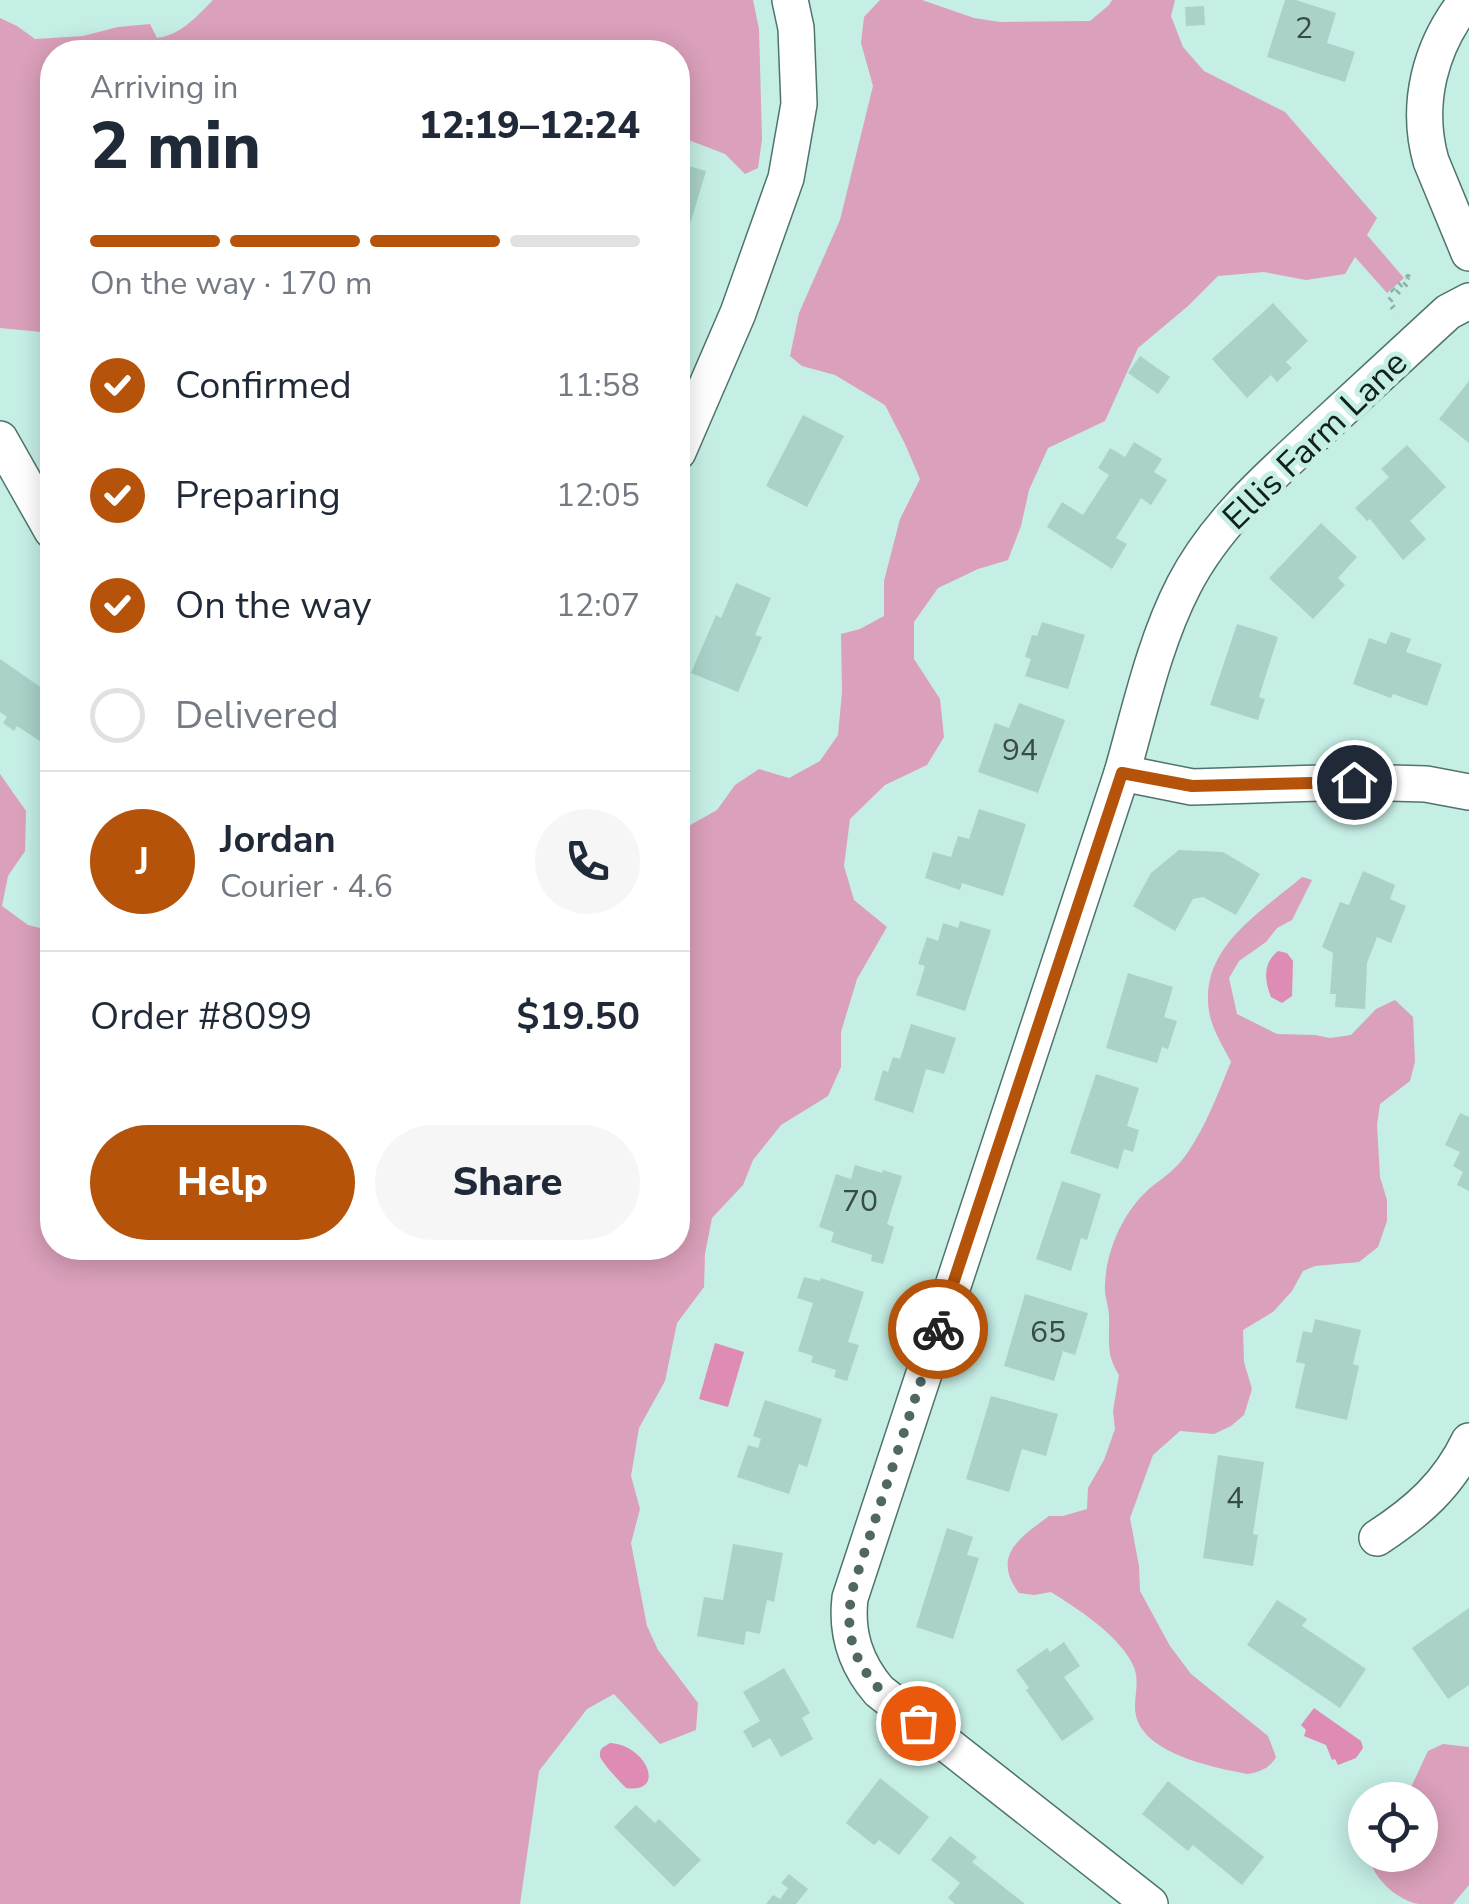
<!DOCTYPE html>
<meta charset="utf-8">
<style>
body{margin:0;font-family:"Nunito Sans",sans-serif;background:#f6f6f7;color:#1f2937;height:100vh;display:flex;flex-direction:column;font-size:38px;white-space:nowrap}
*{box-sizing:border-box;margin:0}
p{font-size:32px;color:#747a83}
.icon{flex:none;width:55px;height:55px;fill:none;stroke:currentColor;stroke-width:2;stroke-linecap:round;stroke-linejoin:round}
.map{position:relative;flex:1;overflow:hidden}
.side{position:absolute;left:40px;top:40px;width:650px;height:1220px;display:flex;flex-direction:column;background:#fff;border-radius:40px;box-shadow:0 5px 25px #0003}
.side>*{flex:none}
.controls{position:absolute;left:1348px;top:1782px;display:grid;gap:20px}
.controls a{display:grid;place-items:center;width:90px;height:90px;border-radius:50%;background:#fff;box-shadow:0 5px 25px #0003;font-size:50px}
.pin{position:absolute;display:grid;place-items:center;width:85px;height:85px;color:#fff;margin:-42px;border:5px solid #fff;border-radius:50%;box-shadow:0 2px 10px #0007}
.courier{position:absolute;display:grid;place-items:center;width:100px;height:100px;margin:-50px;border:8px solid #b45309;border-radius:50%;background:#fff;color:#222;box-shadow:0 2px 12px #0007}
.overview em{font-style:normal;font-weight:800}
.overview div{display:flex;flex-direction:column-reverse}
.overview{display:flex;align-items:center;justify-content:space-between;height:170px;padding:0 50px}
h1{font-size:65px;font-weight:800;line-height:75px}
.bar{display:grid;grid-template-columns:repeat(4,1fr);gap:15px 10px;align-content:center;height:120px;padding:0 50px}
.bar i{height:12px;border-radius:8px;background:#e0e1e3}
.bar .selected{background:#b45309}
.bar p{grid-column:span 4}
.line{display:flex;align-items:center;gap:25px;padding:0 50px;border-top:2px solid #e0e1e3}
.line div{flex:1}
.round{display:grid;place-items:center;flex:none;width:105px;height:105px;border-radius:52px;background:#f6f6f7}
ol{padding:0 50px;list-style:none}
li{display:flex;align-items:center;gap:30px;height:110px}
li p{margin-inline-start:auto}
li .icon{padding:10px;border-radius:50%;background:#b45309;color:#fff;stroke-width:4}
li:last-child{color:#747a83}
li i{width:55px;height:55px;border:5px solid #e0e1e3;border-radius:50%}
.cta{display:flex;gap:20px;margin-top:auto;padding:20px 50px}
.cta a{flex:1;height:115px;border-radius:60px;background:#b45309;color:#fff;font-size:40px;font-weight:800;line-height:115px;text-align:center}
.cta a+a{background:#f6f6f7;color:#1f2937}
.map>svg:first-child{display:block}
.green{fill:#dba0bb}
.water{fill:#de8cb3}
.building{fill:#aad2c9}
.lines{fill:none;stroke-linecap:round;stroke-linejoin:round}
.street-casing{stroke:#4f746c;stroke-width:38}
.path{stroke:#8eb0a8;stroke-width:6;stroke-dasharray:2.5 8;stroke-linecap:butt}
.street{stroke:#fff;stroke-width:35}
.done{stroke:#506863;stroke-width:10;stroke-dasharray:0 18}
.route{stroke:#b45309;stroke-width:12}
.labels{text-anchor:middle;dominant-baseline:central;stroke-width:10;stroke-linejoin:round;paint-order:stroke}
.number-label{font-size:30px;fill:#374c48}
.street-label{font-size:35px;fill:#11201d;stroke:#c5eee5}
</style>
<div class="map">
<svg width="1469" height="1904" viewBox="0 0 1469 1904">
<rect width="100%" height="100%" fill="#c5eee5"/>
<!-- green -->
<g class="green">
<path d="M213,0H753L759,29L762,139L758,168L745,174L725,154L678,136V52H52V333L0,328V18L17,26L35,39L83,36L118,27L150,24L157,38C181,35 196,17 213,0Z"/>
<polygon points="880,0 922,0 974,18 1000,22 1090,21 1109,5 1112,0 1175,0 1171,16 1183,47 1204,71 1285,112 1377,218 1367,235 1404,278 1387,293 1355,257 1345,274 1306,280 1264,272 1218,276 1188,306 1138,348 1105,421 1048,448 1029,490 1021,526 1008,560 978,569 938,588 914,622 914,659 940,699 944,737 927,765 885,785 850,819 844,866 854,900 887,927 857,979 841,1032 841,1067 828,1096 781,1125 753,1160 743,1185 712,1218 705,1254 704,1287 677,1323 665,1381 639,1428 631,1476 640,1509 631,1543 647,1626 658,1650 698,1703 696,1730 660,1744 614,1694 587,1709 539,1771 520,1904 0,1904 0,774 26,811 25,851 8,876 2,906 28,925 52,931 52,1248 678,1248 678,832 717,810 735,785 759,769 789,778 820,761 838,735 842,692 841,634 860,629 884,616 884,581 900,519 920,479 905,444 885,405 835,375 802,366 790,356 799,313 840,220 873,86 861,43 864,17"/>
<path d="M1302,877L1312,880L1292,920L1277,928L1266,942L1239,961L1229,978L1237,1014L1277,1034L1315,1035L1330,1038L1351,1035L1376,1009L1395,1000L1413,1017L1415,1062L1410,1081L1380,1104L1377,1125L1380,1177L1387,1200V1221L1378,1247L1359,1262L1315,1266L1303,1271L1292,1291L1273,1312L1243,1330L1244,1362L1252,1389L1244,1415L1231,1426L1214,1434L1180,1431L1153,1455L1130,1518L1139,1566L1140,1591L1170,1646L1191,1674L1268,1736L1276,1757C1270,1768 1260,1772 1248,1774C1215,1768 1145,1754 1136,1716C1132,1699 1142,1681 1132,1663C1117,1634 1078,1609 1051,1592L1034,1595L1019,1593C991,1555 1020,1538 1049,1516H1063L1087,1509L1088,1488L1104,1460L1115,1429L1113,1411L1119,1375C1105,1353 1110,1341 1109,1316C1109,1306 1104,1296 1105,1285C1106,1251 1123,1212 1149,1189C1166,1175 1174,1172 1188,1152C1207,1124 1218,1093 1231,1062C1223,1046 1212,1030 1209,1011C1199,948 1260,913 1302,877Z"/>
<path d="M1443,1744L1469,1747V1885L1453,1904C1442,1904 1430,1904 1419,1904C1398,1901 1371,1877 1369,1855H1420V1800H1405L1428,1751Z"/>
</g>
<!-- water -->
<g class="water">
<path d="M1278,951L1287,953L1293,961L1292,996L1282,1003L1271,997C1264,980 1263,963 1278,951Z"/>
<polygon points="715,1343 744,1352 728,1407 699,1399"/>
<polygon points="1314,1708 1361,1741 1363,1748 1356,1758 1338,1765 1335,1759 1332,1760 1326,1745 1304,1736 1306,1730 1301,1725"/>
<path d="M610,1743C647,1745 667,1794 626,1788C621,1783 601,1762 600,1756C599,1748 604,1747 610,1743Z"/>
</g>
<!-- building -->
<g class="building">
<polygon points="1285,0 1296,0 1336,13 1327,43 1355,52 1345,82 1267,57"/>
<polygon points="1204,6 1205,25 1186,26 1185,7"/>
<polygon points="678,163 706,171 691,221 684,219 679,239"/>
<polygon points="1273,303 1308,341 1286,362 1292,368 1277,382 1271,375 1247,398 1212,359"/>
<polygon points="1140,356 1170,377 1158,394 1128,373"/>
<polygon points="1469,381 1469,443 1439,419"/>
<polygon points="803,415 844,436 807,507 766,486"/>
<polygon points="1134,442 1162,459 1154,472 1167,480 1151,505 1141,498 1116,538 1127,544 1112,569 1047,527 1062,502 1083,515 1109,475 1098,468 1110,448 1125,457"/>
<polygon points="1407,445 1446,487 1410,521 1426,539 1403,560 1370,519 1367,521 1355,508 1389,477 1381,469"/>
<polygon points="1321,523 1357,557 1338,578 1345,585 1313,619 1269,578"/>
<polygon points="736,583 771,598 755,635 762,637 738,692 691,673 716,615 721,618"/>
<polygon points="1042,622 1085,635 1068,689 1025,676 1031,659 1025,657 1032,635 1037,636"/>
<polygon points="1237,624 1278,637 1259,697 1265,699 1258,720 1210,705"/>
<polygon points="1391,632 1411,639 1406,652 1442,664 1427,706 1393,694 1391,698 1353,684 1369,638 1386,644"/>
<polygon points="0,659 52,695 52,742 49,747 17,726 14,731 3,723 7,717 0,712"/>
<polygon points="1019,703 1065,720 1038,793 978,772 995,723 1009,728"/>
<polygon points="979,809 1026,824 1003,896 962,883 960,890 925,878 933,852 951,857 958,836 969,839"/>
<polygon points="1179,850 1223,852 1260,874 1236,915 1203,897 1193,899 1175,931 1133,906 1151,873"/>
<polygon points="1363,871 1395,885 1390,899 1406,906 1391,943 1377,937 1367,963 1365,1009 1335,1007 1336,994 1330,994 1333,953 1322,947 1340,902 1349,905"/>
<polygon points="960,921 991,930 965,1011 916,995 925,966 918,964 927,937 938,941 943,923 958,928"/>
<polygon points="1128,973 1173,987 1164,1017 1177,1021 1168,1049 1162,1047 1157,1063 1106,1048"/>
<polygon points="911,1024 956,1038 944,1074 926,1069 913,1113 874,1100 883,1070 888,1072 893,1057 900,1059"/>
<polygon points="1096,1074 1139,1088 1127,1126 1139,1130 1133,1152 1124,1149 1118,1169 1070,1153"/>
<polygon points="1460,1113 1469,1117 1469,1191 1457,1185 1463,1172 1453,1166 1460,1152 1445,1145"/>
<polygon points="855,1165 882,1173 883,1170 902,1176 887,1224 894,1227 883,1264 871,1261 872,1255 831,1242 834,1232 819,1227 836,1174 851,1179"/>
<polygon points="1062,1181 1101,1194 1087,1240 1081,1238 1071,1271 1036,1259"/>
<polygon points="804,1277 820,1281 821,1278 864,1292 848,1342 859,1345 847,1381 834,1377 836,1370 811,1362 813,1356 798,1351 813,1303 797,1298"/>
<polygon points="1025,1294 1088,1313 1075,1355 1063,1351 1054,1381 1004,1366"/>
<polygon points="1315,1319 1361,1330 1353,1364 1359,1366 1347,1420 1295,1408 1305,1364 1296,1362 1303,1331 1312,1333"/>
<polygon points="991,1396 1058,1414 1046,1456 1022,1449 1009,1492 966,1479"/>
<polygon points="765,1400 822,1419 807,1467 799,1464 789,1494 737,1477 748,1445 758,1448 761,1439 753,1436"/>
<polygon points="1218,1455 1264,1462 1253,1534 1258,1535 1253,1566 1203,1558"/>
<polygon points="947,1528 973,1537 967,1555 979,1558 953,1639 916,1627"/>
<polygon points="733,1544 783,1553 774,1602 767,1600 760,1634 746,1631 744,1645 697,1636 704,1597 723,1600"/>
<polygon points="1277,1600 1307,1619 1302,1626 1366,1669 1340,1708 1247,1645"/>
<polygon points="1469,1608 1469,1685 1448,1699 1412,1648"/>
<polygon points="1064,1642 1080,1666 1064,1677 1094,1719 1062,1741 1026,1690 1029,1688 1016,1670 1047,1648 1050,1652"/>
<polygon points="784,1668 810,1713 802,1718 813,1739 781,1757 770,1738 753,1748 743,1731 760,1721 743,1692"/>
<polygon points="880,1778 929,1817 899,1855 879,1840 874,1845 846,1823"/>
<polygon points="1168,1781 1264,1857 1242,1885 1193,1845 1188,1851 1142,1814"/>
<polygon points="636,1805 655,1823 659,1819 701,1860 674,1887 614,1827"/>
<polygon points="950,1836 977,1857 972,1862 1025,1904 955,1904 948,1898 960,1883 931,1860"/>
<polygon points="789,1874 808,1889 796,1904 766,1904 773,1895 780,1899 788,1888 781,1883"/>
</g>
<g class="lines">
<!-- street casing -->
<g class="street-casing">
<g id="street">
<path d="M1467,0C1430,46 1415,104 1431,161L1469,253"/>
<polyline points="0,439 52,531"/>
<polyline points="678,452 738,313 786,178 799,104 796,28 790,0"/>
<polyline points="1122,773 1192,787 1354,782 1426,784 1469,792"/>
<path d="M1377,1538C1417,1512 1448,1485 1469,1441"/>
<path d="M1150,1904L879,1691C855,1663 846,1633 850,1598L1122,773C1140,710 1154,643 1184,585C1216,523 1269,477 1319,431C1362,391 1405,352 1448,312L1469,301"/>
</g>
</g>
<!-- path -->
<polyline class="path" points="1392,289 1394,291 1408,277 1410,280 1388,302 1399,314"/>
<!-- street -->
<use href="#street" class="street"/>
</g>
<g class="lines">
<!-- done -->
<path class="done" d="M918,1723C868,1684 837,1651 854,1584L938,1329"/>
<!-- route -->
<polyline class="route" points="938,1329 1122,773 1192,786 1354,782"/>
</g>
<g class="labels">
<!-- number labels -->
<g class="number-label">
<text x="1304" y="28">2</text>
<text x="1020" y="750">94</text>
<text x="860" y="1201">70</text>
<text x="1048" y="1332">65</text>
<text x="1235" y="1498">4</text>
</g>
<!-- street labels -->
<g class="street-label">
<text transform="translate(1315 440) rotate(-44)">Ellis Farm Lane</text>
</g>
</g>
</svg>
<div class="controls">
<a><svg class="icon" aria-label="locate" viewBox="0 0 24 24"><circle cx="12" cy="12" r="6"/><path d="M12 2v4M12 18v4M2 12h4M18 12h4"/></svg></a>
</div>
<div class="pin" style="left:918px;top:1723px;background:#ea580c"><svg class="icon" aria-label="bag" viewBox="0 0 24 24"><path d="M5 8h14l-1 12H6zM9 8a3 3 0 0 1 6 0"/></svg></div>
<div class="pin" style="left:1354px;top:782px;background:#1f2937"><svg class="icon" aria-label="home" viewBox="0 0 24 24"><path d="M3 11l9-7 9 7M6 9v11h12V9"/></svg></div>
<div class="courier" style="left:938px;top:1329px"><svg class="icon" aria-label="bike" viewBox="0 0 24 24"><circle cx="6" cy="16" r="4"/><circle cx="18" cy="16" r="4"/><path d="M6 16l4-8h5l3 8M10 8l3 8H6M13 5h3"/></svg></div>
<section class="side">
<div class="overview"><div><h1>2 min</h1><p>Arriving in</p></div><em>12:19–12:24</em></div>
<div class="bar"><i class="selected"></i><i class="selected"></i><i class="selected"></i><i></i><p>On the way · 170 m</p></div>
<ol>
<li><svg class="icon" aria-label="check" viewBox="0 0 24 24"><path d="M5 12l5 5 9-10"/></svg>Confirmed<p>11:58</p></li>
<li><svg class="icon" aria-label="check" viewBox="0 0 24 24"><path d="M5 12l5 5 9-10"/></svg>Preparing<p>12:05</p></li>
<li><svg class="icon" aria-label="check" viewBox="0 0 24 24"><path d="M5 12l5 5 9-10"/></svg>On the way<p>12:07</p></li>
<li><i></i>Delivered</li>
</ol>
<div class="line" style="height:180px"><b class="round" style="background:#b45309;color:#fff">J</b><div><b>Jordan</b><p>Courier · 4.6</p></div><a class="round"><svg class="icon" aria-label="phone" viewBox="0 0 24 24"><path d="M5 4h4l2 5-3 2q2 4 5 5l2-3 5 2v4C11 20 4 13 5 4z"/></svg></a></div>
<div class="line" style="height:130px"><div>Order #8099</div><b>$19.50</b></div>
<div class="cta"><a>Help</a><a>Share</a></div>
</section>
</div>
